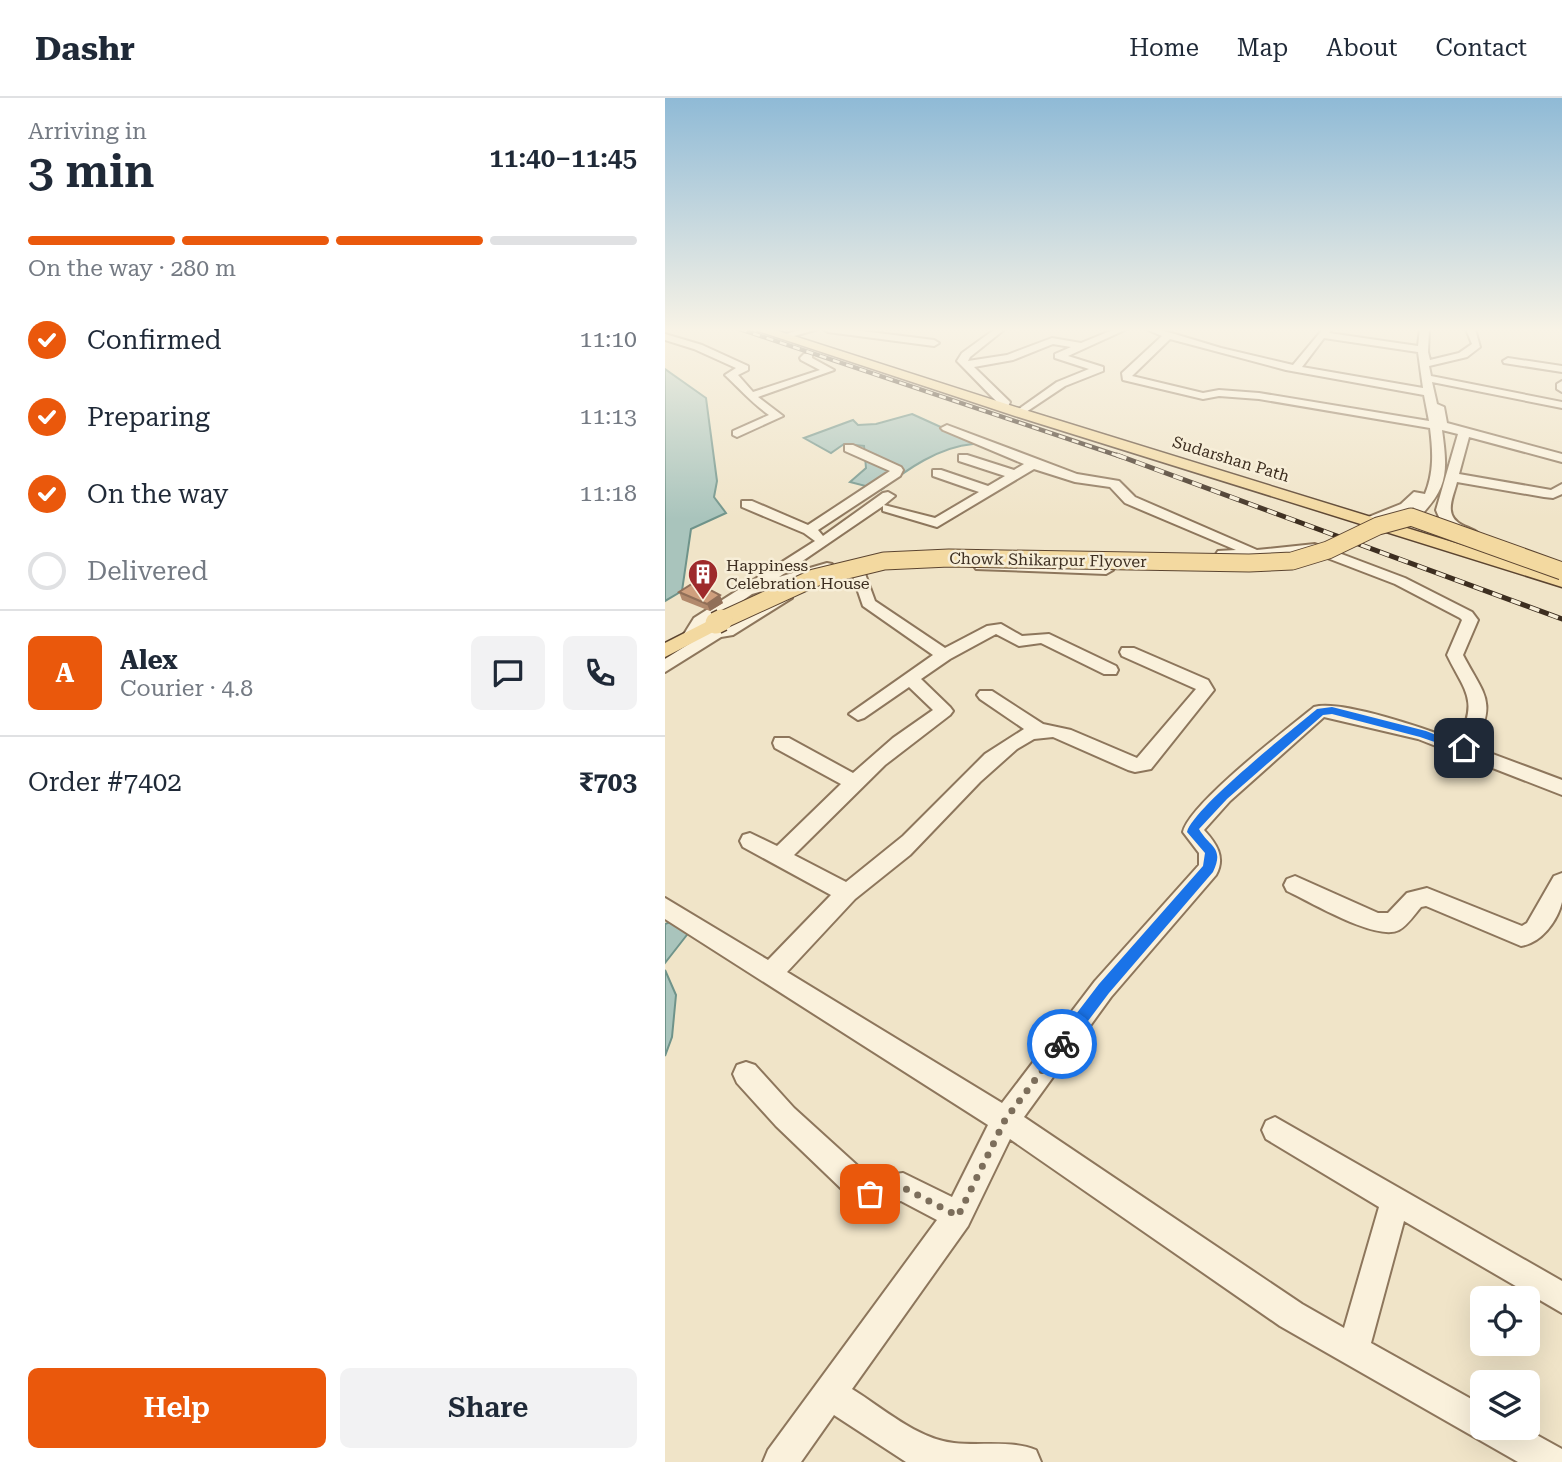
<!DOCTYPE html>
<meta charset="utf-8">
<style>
body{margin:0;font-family:"Roboto Serif",serif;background:#f2f2f3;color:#1f2937;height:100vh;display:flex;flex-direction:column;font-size:26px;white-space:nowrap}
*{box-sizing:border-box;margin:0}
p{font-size:23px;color:#747a83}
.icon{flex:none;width:38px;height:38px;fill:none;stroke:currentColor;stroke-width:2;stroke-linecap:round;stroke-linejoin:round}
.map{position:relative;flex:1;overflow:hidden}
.side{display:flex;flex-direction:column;background:#fff;width:665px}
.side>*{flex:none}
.controls{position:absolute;left:805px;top:1188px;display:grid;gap:14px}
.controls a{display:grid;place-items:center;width:70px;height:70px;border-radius:10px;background:#fff;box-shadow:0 7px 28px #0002;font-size:35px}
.pin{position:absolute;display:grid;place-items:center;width:60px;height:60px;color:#fff;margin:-30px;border-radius:14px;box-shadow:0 4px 10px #0006}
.courier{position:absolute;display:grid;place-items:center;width:70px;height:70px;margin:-35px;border:5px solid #1a73e8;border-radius:50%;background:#fff;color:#222;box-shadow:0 2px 9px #0007}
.summary em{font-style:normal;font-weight:600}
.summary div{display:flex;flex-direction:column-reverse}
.summary{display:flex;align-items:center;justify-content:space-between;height:119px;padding:0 28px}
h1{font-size:46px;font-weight:600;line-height:52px}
.bar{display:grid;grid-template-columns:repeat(4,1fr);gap:10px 7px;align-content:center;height:84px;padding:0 28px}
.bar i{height:9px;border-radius:5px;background:#e0e1e3}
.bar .selected{background:#ea580c}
.bar p{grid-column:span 4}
.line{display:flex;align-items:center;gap:18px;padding:0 28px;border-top:2px solid #e0e1e3}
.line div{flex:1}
.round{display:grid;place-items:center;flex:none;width:74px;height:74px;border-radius:10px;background:#f2f2f3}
ol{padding:0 28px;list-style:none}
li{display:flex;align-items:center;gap:21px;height:77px}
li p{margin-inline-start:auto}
li .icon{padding:7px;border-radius:50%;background:#ea580c;color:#fff;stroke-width:4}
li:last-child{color:#747a83}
li i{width:38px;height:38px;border:4px solid #e0e1e3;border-radius:50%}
.cta{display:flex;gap:14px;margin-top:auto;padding:14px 28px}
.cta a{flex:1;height:80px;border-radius:10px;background:#ea580c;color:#fff;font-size:28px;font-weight:600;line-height:80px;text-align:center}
.cta a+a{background:#f2f2f3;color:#1f2937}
header{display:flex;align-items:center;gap:42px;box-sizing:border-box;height:98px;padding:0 35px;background:#fff;border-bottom:2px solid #e0e1e3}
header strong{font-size:33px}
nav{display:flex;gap:38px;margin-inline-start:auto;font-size:24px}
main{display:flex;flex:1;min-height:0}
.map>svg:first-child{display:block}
.water{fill:#a9c4bc;stroke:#6f938a;stroke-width:2}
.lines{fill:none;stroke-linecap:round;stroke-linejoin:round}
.minor-casing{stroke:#8d765c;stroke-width:4}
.major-casing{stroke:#5b4430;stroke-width:3}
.minor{fill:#faf1dc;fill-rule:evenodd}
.major{fill:#f3d9a0;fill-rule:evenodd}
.rail-far1-casing{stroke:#3d2e20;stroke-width:4.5}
.rail-casing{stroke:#3d2e20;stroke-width:5}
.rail-far1{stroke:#f7eed8;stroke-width:2.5;stroke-dasharray:7;stroke-linecap:butt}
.rail{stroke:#f7eed8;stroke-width:3.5;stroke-dasharray:10;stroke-linecap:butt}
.major-bridge-far1-casing{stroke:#5b4430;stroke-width:19;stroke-linecap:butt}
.major-bridge-casing{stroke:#5b4430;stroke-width:24;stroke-linecap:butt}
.major-bridge-far1{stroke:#f3d9a0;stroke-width:17}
.major-bridge{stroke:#f3d9a0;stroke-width:21}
.wall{fill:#b2896c}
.shaded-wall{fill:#916f58}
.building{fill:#cf9f7d;stroke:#916f58;stroke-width:2}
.route{fill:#1a73e8}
.done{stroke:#7c6e5b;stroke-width:7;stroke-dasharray:0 12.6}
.labels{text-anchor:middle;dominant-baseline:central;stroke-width:5;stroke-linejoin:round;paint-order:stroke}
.far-street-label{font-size:16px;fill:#3d2e20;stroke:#f7eed8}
.far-poi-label{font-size:16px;fill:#3d2e20;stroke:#f7eed8;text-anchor:start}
</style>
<header>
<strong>Dashr</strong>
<nav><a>Home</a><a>Map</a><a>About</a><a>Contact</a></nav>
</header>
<main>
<section class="side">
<div class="summary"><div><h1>3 min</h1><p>Arriving in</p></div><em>11:40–11:45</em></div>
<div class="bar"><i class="selected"></i><i class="selected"></i><i class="selected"></i><i></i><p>On the way · 280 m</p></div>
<ol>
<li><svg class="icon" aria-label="check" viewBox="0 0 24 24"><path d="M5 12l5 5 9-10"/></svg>Confirmed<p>11:10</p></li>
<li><svg class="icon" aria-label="check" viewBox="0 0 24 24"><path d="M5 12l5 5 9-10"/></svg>Preparing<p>11:13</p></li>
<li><svg class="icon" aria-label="check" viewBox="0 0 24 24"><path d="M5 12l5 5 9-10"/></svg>On the way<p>11:18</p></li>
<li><i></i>Delivered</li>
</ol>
<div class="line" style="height:126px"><b class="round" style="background:#ea580c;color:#fff">A</b><div><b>Alex</b><p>Courier · 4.8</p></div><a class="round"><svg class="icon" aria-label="chat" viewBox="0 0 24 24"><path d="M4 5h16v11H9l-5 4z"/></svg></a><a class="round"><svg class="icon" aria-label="phone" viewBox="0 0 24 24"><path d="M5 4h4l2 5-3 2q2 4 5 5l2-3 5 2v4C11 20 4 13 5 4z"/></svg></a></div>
<div class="line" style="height:91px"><div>Order #7402</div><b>₹703</b></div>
<div class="cta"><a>Help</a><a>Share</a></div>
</section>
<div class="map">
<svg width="897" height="1364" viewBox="0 0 897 1364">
<rect width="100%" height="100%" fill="#f0e4c8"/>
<!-- water -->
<g class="water">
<polygon points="0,271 41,300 52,383 49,399 61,415 26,431 17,493 0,503"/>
<path d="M247,316L309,344L308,346C274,349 242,371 216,392L185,384L201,370L199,348L179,346L166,355L139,340L188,322L193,327L211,326Z"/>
<polygon points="5,824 25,833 0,865 0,826"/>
<polygon points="0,872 11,897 7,939 0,958"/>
</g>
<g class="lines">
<!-- minor casing -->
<g class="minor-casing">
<g id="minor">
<polygon points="138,231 153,231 119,241 114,238"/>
<polygon points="158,231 181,231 269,242 274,245 269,248 163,234"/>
<polygon points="330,231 340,231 305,259 303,263 342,257 387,240 416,245 450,231 462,231 403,258 438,269 438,273 400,288 355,318 349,315 351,313 392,284 424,271 390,260 390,256 406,249 388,246 348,262 309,269 345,304 342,311 334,311 333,305 292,263 297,255"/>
<path d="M481,231H493L556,250L628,267L658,231H667L664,235L753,248L755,231H764L763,254L765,262L794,255L807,246L801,231H810L815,249L802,259L764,268L766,278L897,304V310L767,284L772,306L779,309L782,325L897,356V364L804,339L794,376L886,392L897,386V396L888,400L879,399L792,384C788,400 778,417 797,427C803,430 808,431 813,435L806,439C790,435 777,429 771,412L793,336L777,332C783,375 783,391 751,422H741L739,419L749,409L711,426H701V420L736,406L749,394L760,396C769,374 768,354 765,330L594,301L554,298L538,301L458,282L457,275L497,238ZM659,240L753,254L758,290L637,269ZM505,241L621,272L759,297L764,323L594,295L554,292L538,295L467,278Z"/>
<path d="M0,236L37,247L83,268V272L73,277L88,294L155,272L136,262L135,260L139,256H147V260L169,272L93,299L118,318L72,339L68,337V333L104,317C87,305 75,291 60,277L71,270L29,251L0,242Z"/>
<polygon points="843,260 897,268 897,274 839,265 838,263"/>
<polygon points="897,283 897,294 892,291 892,286"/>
<path d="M282,327L412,376L454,383L470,399L592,452L650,446L740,480L807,514L813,522L798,557C820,599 832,602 809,649L897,682V697L753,641L659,619L565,703L539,732C551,745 561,759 551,777L446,899L359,1019L637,1206L679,1230L714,1109L601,1041L597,1032L601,1023L610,1019L897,1183V1215L739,1123L706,1245L817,1307V1330H859L897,1351V1364H853L615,1228L345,1041L303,1128L187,1291C218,1310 252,1341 289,1345C316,1348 346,1342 371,1352L376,1364H241L169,1317L136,1364H98L103,1352L272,1122L236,1103L205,1109L185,1099L111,1028L72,985L68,976L72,967L81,964L90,967L129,1010L205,1079L238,1075L287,1099L323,1027L0,821V800L103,862L166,797L78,749L75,743L78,737L85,735L112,748L176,686L110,650L108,645L110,640H124L188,675L228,640L268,612L244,589L199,620L193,622L184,616L268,557L198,508L187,476L189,473H199L210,503L280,550L322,528L336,526L357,538L384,536L451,568L453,572L451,576H439L376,545L354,548L331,536L285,561L256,581L285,609L288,613L285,617L220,667L129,757L181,784L238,738L320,656L359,631L315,601L312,597L315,593H327L378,626L406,632L472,660L531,591L457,558L455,554L457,550H469L543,582L549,592L486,671L470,674L463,672L388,639L369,641L352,651L315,684L245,757L190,801L122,874L337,1005L430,883L534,767V755L518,734C524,706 622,631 649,609C676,601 764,632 793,643C814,601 800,594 782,557L797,522L795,520L730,486L644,453L594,460L553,459L551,456L553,453L571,452L460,405L445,389L410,384L369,371L272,429L218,413V408L114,479L162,465L167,466L169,469L167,472L87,496L38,530L58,529L114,497H124L127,500L68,537L56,539L0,574V561L32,541L21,539L19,536L29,520L150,443L139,435L77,409V403H87L143,427L225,373L180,353V347H188L236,369L238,372L235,378L153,432L158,438L218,395L223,394L230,398L219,407L270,420L314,394L268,378V372H276L323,388L340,378L294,363V357H302L349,372L359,366L278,332L276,330Z"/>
<polygon points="316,464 441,468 448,472 441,476 311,471 309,468"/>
<path d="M897,775C897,784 897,796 897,804C892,824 876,845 856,848L761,808L756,809C750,816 742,828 734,832C712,844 644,803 622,793L619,787L622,781L630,778L713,815H723L742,795L762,790L857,828L862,825L889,778Z"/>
</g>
</g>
<!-- major casing -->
<g class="major-casing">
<g id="major">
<polygon points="92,231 107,231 360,312 897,478 897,489 350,318 93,233"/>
<polygon points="51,519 58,521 60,525 58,529 0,559 0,545"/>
</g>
</g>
<!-- minor -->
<use href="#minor" class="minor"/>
<!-- major -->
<use href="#major" class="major"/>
<!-- rail-far1 casing -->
<g class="rail-far1-casing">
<polyline id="rail-far1" points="75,231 457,359"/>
</g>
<!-- rail casing -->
<g class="rail-casing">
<polyline id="rail" points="452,357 897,521"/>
</g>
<!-- rail-far1 -->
<use href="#rail-far1" class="rail-far1"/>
<!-- rail -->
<use href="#rail" class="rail"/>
<!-- major-bridge-far1 casing -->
<g class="major-bridge-far1-casing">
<polyline id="major-bridge-far1" points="53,524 149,480 219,463 284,460 584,465 627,463 663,452 713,428 746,419 897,473"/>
</g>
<!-- major-bridge casing -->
<g class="major-bridge-casing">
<polyline id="major-bridge" points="51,525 57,522"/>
</g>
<!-- major-bridge-far1 -->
<use href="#major-bridge-far1" class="major-bridge-far1"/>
<!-- major-bridge -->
<use href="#major-bridge" class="major-bridge"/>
</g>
<!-- wall -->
<polygon class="wall" points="14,494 58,505 45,513 17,502"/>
<!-- shaded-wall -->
<polygon class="shaded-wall" points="55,497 58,505 45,513 42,506"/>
<!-- building -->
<polygon class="building" points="30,484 55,497 42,506 14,494"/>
<!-- sky -->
<linearGradient id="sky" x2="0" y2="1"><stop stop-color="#8fbad6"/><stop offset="0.55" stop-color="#f8f3e6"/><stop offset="1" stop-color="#f8f3e6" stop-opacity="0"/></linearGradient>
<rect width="897" height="421" fill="url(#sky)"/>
<!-- route -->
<path class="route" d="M667,609L761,633L804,650L799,654L755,639L667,616L658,617L562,701L534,731C544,749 560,749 548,774L444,895L402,951H392L390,946L392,941L434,886L538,768L540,755L522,734C528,710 628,631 652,611Z"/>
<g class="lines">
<!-- done -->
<polyline class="done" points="205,1096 237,1089 293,1118 340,1022 397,946"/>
</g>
<!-- icons -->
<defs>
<g id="building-pin" transform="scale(1.575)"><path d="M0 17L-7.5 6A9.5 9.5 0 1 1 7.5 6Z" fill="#9e2a2b" stroke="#f7eed8"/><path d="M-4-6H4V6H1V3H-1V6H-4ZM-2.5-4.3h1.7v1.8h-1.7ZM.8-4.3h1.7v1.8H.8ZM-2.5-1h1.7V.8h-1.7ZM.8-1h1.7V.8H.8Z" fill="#fff"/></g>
</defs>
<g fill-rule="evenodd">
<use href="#building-pin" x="38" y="476"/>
</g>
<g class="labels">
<!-- far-street labels -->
<g class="far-street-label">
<text transform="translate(566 361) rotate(17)">Sudarshan Path</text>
<text transform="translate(383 462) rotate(1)">Chowk Shikarpur Flyover</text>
</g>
<!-- far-poi labels -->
<g class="far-poi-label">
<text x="61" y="467">Happiness<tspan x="61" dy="18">Celebration House</tspan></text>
</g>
</g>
</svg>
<div class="controls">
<a><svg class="icon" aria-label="locate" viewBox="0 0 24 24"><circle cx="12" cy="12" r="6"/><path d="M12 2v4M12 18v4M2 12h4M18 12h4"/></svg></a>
<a><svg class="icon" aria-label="layers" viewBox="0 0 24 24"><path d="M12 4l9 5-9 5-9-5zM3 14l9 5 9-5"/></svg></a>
</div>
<div class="pin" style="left:205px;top:1096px;background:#ea580c"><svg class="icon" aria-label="bag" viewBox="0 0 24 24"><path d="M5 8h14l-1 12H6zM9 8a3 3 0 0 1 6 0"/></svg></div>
<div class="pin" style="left:799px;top:650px;background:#1f2937"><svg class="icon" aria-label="home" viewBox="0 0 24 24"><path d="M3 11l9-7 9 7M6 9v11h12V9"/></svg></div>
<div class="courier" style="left:397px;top:946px"><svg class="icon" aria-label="bike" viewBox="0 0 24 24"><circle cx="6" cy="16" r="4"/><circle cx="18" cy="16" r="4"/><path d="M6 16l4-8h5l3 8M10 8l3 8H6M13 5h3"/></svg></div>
</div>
</main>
